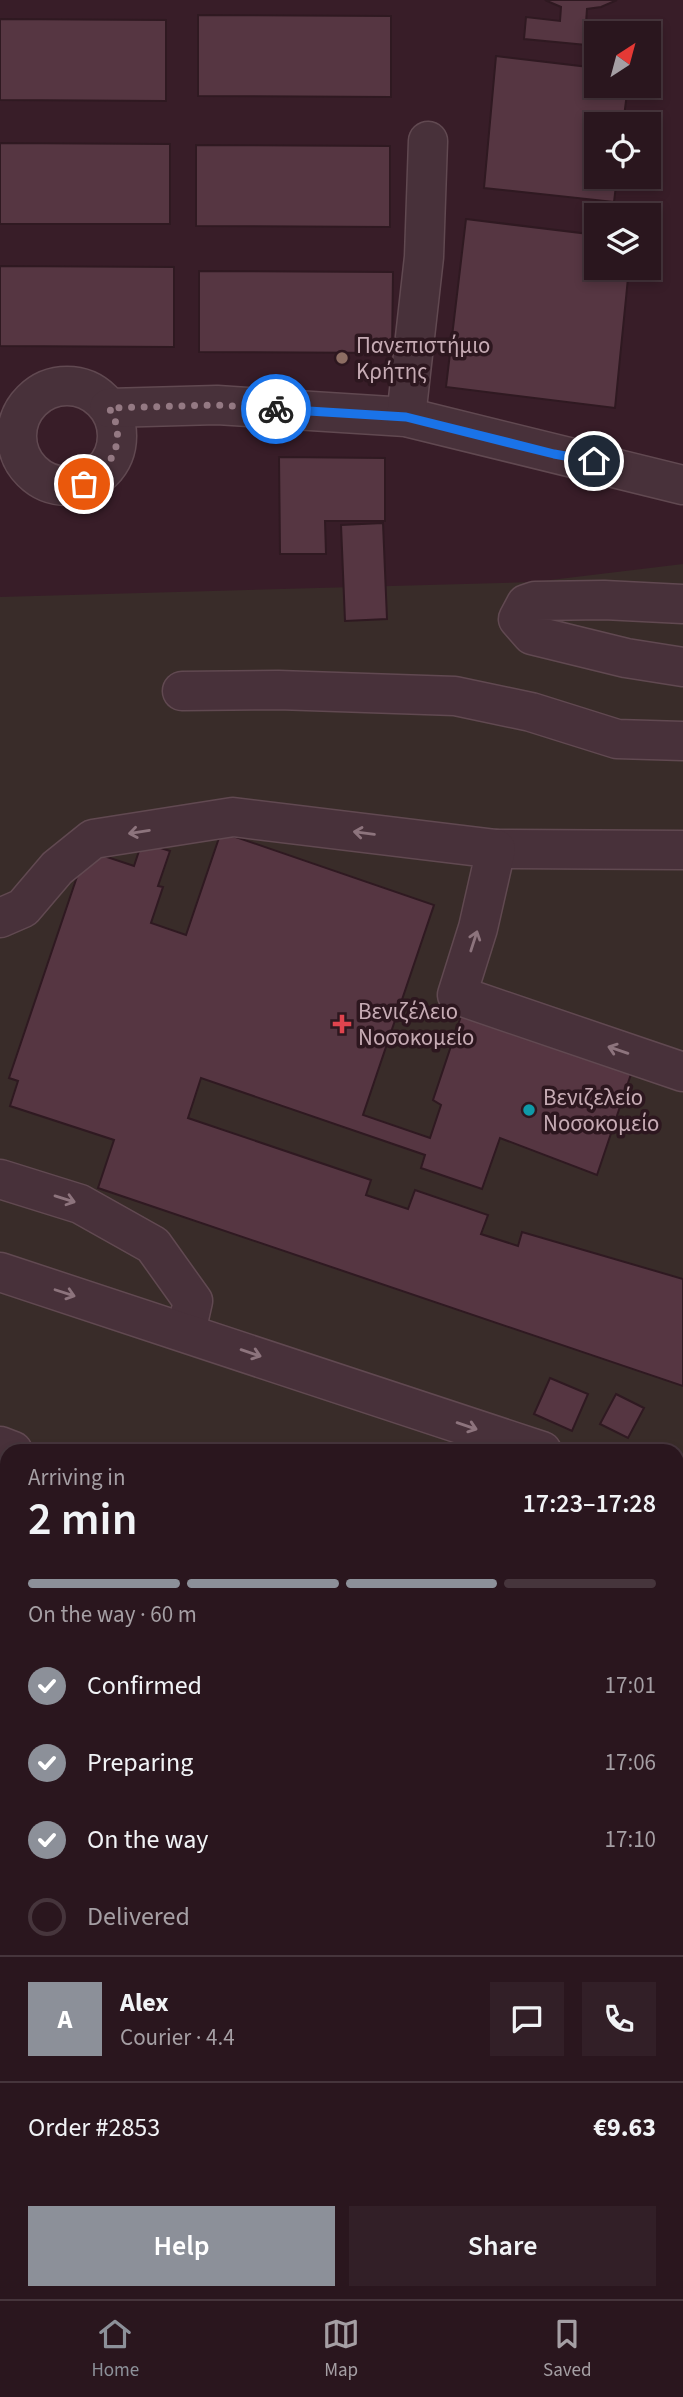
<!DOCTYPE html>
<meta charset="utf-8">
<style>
body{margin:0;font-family:"Source Sans 3",sans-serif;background:#321f27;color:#f1f3f6;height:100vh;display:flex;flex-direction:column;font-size:26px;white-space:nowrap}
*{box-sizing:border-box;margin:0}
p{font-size:23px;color:#a59fa4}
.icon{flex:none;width:38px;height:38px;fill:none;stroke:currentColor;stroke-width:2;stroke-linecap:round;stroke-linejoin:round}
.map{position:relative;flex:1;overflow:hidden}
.drawer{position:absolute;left:0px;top:1444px;width:684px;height:856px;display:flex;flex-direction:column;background:#2a161e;border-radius:21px 21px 0 0;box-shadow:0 4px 10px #0003,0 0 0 2px #46353c}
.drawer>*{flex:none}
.needle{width:46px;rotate:36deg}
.buttons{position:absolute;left:584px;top:21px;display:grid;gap:14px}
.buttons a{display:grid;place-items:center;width:77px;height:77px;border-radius:0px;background:#2a161e;box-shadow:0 4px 10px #0003,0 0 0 2px #46353c;font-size:35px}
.pin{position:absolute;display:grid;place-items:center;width:60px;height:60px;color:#fff;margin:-30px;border:4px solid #fff;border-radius:50%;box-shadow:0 2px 7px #0007}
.courier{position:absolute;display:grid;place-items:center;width:70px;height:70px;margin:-35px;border:5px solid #1a73e8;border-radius:50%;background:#fff;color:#222;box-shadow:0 2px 9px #0007}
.summary em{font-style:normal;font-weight:600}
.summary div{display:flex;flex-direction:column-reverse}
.summary{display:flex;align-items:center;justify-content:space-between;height:119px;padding:0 28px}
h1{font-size:46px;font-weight:600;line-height:52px}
.bar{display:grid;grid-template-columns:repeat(4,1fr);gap:10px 7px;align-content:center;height:84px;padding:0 28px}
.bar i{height:9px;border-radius:5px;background:#46353c}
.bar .current{background:#8c9099}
.bar p{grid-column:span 4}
.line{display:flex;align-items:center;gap:18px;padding:0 28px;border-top:2px solid #46353c}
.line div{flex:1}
.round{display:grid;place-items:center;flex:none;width:74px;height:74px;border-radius:0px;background:#321f27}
ol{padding:0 28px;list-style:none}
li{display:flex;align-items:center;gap:21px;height:77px}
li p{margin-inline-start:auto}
li .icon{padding:7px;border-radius:50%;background:#8c9099;color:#fff;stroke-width:4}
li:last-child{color:#a59fa4}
li i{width:38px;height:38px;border:4px solid #46353c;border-radius:50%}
.primary-button{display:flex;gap:14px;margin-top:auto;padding:14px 28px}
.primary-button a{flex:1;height:80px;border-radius:0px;background:#8c9099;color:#fff;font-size:28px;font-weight:600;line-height:80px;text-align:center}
.primary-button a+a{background:#321f27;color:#f1f3f6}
.tabs{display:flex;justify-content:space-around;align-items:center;height:98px;border-top:2px solid #46353c;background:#2a161e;font-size:19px;color:#a59fa4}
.tabs a{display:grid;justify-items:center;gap:4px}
.tabs .current{color:#8c9099}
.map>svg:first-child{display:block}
.medical{fill:#392c29}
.building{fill:#563642;stroke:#2f1921;stroke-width:2}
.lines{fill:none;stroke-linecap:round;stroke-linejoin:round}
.minor-casing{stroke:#614951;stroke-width:41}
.minor{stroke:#48313a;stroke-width:38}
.oneway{stroke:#8d747d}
.done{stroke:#947983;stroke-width:7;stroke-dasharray:0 12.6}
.route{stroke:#1a73e8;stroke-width:9}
.education-dot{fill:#8d6e63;stroke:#2d171f;stroke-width:2.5}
.health-dot{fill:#e0444e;stroke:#2d171f;stroke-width:2.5}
.culture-dot{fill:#0f9aa8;stroke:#2d171f;stroke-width:2.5}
.labels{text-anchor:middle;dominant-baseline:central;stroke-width:7;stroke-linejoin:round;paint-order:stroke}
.poi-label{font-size:23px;fill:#c6abb4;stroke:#2d171f;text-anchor:start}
</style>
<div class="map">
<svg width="683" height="2299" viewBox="0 0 683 2299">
<rect width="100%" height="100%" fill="#381d28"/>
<!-- medical -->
<polygon class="medical" points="683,564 683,1988 677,1987 677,1451 7,1451 7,1837 0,1835 0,597 534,582"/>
<!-- building -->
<g class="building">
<polygon points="545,0 617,0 601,7 587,9 586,23 618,27 618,33 597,33 597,46 524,39 526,17 560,21 561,7"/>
<polygon points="198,15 391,16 391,97 198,96"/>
<polygon points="0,19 166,20 166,101 0,100"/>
<polygon points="496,56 597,68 597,86 628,86 623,124 597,124 597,177 617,177 614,202 484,188"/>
<polygon points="0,143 170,144 170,224 0,224"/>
<polygon points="196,145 390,146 390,227 196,226"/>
<polygon points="466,219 597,235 597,268 629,268 615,408 446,387"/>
<polygon points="0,266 174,267 174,347 0,346"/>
<polygon points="199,271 393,272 392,353 199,352"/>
<polygon points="279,457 385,458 385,521 325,521 326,554 280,554"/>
<polygon points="383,523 387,619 345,621 341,525"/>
<polygon points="221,832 434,905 363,1115 430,1138 441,1105 433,1100 464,1007 632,1071 597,1175 500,1138 482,1189 421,1168 425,1155 201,1078 188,1118 371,1180 366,1195 408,1209 415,1190 488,1215 481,1234 518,1246 522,1232 683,1279 683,1386 98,1188 114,1140 10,1106 18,1081 9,1078 86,850 134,866 142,842 170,851 158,886 163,887 151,923 186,935"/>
<polygon points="550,1378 588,1394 572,1431 534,1414"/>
<polygon points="616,1394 644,1408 628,1438 600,1424"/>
<polygon points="677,1511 683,1513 683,1531 678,1546"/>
</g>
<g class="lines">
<!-- minor casing -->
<g class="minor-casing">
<g id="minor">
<circle cx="67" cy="436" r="50"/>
<polyline points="109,408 217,405 406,417 683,485"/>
<polyline points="406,417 424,257 428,141"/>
<polyline points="683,604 604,600 535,601 526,604 518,619 532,635 626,658 683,667"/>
<polyline points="182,691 278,690 455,696 531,712 617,739 683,741"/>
<polyline points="496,849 683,850"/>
<polyline points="0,918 23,908 57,868 93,839 233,817 496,849 478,928 457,995 683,1072"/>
<polyline points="0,1179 80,1204 153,1245 193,1301 186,1332"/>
<polyline points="0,1272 542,1451"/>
<polyline points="0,1446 13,1451"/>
<polyline points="677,1496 683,1498"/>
<polyline points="677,1711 683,1710"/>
<polyline points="0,1855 7,1857"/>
<polyline points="677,2000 683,2001"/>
</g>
</g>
<!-- minor -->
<use href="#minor" class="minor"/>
</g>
<!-- one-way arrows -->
<defs><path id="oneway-shaft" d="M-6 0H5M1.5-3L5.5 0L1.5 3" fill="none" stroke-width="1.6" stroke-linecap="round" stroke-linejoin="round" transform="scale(1.75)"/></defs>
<g class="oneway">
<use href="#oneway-shaft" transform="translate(139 832) rotate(171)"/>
<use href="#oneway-shaft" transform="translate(364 833) rotate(-173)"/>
<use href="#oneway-shaft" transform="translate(474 941) rotate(-72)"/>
<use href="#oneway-shaft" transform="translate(618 1050) rotate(-161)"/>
<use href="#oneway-shaft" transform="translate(65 1199) rotate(17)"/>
<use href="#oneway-shaft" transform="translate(65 1293) rotate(18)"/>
<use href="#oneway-shaft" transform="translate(251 1353) rotate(19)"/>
<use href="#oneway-shaft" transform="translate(467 1426) rotate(19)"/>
</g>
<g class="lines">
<!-- done -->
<path class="done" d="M84,484C113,468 128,438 109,408L217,405L276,409"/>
<!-- route -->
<polyline class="route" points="276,409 406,417 554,454 594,461"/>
</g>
<!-- markers -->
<circle class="education-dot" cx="342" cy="358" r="7"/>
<path class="health-dot" d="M338.5 1013.5h7v7h7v7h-7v7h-7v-7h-7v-7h7z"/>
<circle class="culture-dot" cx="529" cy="1110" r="7"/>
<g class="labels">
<!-- poi labels -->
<g class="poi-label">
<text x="356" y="345">Πανεπιστήμιο<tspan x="356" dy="26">Κρήτης</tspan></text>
<text x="358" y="1011">Βενιζέλειο<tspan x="358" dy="26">Νοσοκομείο</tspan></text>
<text x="543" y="1097">Βενιζελείο<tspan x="543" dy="26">Νοσοκομείο</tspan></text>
</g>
</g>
</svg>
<div class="buttons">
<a><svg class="needle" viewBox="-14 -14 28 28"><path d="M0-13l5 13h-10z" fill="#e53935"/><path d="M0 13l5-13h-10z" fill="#a59fa4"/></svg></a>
<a><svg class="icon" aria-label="locate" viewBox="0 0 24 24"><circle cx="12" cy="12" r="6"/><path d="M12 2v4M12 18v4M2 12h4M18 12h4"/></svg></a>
<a><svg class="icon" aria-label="layers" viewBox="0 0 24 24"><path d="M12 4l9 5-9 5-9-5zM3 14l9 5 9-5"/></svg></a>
</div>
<div class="pin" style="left:84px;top:484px;background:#ea580c"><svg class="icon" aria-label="bag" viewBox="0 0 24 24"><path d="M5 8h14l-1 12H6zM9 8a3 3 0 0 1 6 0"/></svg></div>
<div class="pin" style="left:594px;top:461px;background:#1f2937"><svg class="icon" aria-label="home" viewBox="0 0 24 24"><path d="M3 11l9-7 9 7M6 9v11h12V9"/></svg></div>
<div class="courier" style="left:276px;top:409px"><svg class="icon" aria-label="bike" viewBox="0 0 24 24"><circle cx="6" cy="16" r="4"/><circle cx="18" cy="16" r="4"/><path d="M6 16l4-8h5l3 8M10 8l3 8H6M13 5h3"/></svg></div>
<section class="drawer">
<div class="summary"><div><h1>2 min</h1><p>Arriving in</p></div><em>17:23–17:28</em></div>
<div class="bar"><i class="current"></i><i class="current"></i><i class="current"></i><i></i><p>On the way · 60 m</p></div>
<ol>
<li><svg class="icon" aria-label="check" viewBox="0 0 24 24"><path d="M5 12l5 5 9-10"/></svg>Confirmed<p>17:01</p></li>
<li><svg class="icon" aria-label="check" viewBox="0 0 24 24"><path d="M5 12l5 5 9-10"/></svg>Preparing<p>17:06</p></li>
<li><svg class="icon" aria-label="check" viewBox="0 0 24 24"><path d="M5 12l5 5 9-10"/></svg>On the way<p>17:10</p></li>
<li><i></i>Delivered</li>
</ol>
<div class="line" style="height:126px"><b class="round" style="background:#8c9099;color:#fff">A</b><div><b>Alex</b><p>Courier · 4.4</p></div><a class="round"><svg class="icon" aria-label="chat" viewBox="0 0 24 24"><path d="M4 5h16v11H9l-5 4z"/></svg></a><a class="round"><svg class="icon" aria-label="phone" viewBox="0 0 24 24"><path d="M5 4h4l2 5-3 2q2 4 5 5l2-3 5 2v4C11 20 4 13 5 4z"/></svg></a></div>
<div class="line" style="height:91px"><div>Order #2853</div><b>€9.63</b></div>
<div class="primary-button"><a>Help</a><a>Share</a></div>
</section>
</div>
<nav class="tabs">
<a class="current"><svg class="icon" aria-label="home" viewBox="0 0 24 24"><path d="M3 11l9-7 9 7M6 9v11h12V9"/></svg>Home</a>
<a><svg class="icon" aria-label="map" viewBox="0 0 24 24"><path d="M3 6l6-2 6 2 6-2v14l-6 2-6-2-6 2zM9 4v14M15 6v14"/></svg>Map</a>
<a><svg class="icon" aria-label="saved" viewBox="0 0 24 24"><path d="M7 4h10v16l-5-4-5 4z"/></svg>Saved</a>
</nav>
